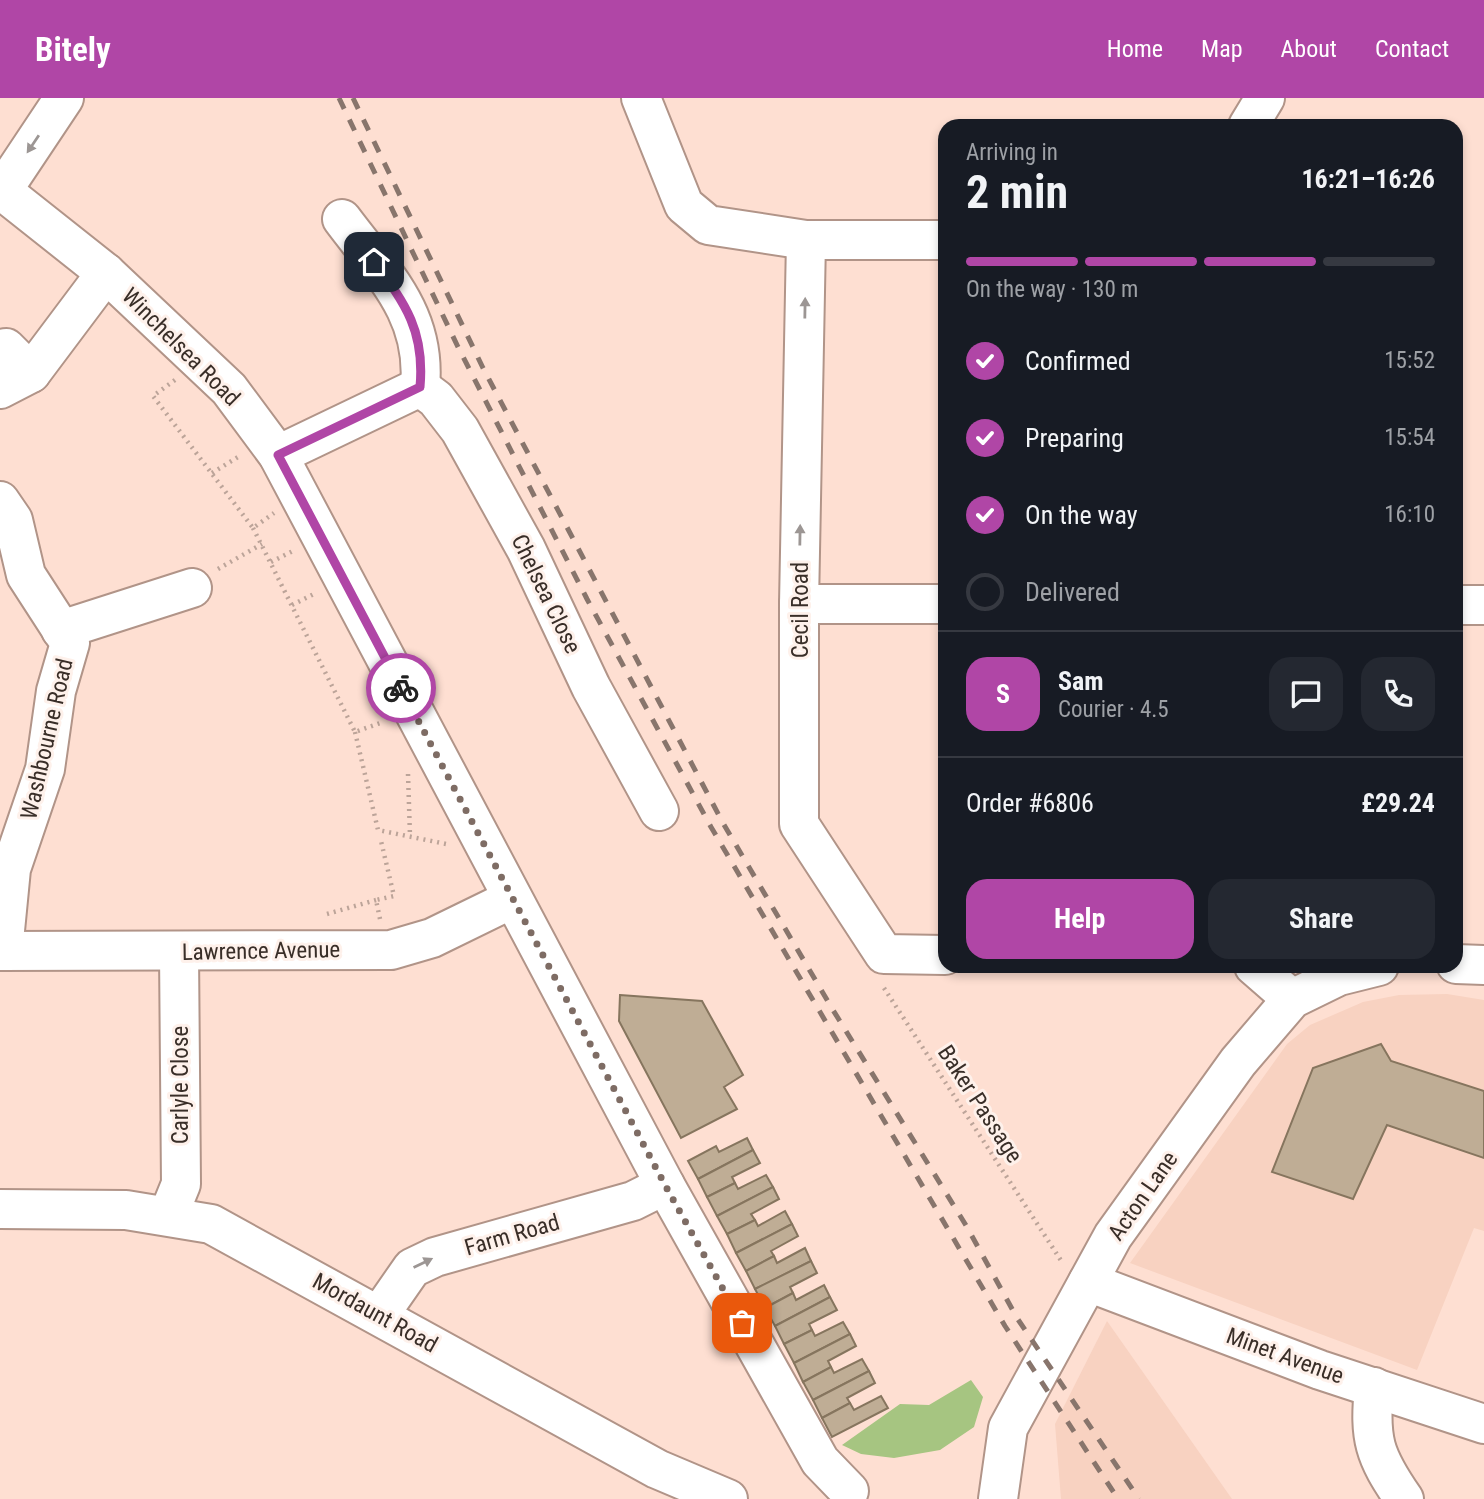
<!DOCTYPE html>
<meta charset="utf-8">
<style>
body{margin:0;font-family:"Roboto Condensed",sans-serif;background:#242831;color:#f1f3f6;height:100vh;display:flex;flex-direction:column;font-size:26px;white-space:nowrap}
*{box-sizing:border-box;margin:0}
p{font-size:23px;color:#9ea1a6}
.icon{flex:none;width:38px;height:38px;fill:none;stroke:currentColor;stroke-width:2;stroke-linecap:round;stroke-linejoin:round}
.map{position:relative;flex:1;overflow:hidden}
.drawer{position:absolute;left:938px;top:21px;width:525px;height:854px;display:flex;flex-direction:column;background:#171b24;border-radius:21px;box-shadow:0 4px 10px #0003}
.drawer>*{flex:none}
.pin{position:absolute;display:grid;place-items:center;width:60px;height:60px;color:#fff;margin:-30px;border-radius:14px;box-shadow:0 4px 10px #0006}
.courier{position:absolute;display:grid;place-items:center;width:70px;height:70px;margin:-35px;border:5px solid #b046a6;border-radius:50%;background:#fff;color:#222;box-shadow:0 2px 9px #0007}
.overview em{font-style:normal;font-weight:700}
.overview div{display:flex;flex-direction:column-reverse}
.overview{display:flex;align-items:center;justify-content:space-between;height:119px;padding:0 28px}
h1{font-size:46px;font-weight:700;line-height:52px}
.bar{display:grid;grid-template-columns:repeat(4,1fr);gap:10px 7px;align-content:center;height:84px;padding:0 28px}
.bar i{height:9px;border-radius:5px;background:#363941}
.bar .selected{background:#b046a6}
.bar p{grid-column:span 4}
.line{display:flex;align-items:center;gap:18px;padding:0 28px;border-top:2px solid #363941}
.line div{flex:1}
.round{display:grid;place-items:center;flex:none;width:74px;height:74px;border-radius:21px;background:#242831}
ol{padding:0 28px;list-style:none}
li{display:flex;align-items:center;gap:21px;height:77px}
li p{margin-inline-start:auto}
li .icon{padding:7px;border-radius:50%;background:#b046a6;color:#fff;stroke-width:4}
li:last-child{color:#9ea1a6}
li i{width:38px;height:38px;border:4px solid #363941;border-radius:50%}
.button{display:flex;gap:14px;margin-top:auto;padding:14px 28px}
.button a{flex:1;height:80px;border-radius:21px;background:#b046a6;color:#fff;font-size:28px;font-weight:700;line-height:80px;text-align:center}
.button a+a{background:#242831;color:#f1f3f6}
header{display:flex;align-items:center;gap:42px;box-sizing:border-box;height:98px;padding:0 35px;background:#b046a6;color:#fff}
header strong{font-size:33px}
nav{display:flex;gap:38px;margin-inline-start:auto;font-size:24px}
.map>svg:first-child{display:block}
.built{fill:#f8d2c1}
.green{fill:#a6c581}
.building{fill:#bfad95;stroke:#86755e;stroke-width:2}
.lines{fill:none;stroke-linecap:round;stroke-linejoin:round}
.minor-casing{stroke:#b19488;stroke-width:42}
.major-casing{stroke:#b19488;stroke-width:42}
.path{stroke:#bca499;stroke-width:4.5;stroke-dasharray:2 5;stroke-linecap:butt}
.minor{stroke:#fff;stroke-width:38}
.major{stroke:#fff;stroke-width:38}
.rail{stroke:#88756c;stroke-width:5;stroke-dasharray:12 12;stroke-linecap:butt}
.oneway{fill:#9c9694}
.done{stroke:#7e6c64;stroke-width:7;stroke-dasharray:0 12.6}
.route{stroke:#b046a6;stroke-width:9}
.labels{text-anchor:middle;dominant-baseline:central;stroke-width:6;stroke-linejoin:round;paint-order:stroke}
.street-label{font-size:23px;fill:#392e28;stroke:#fef1eb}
</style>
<header>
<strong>Bitely</strong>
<nav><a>Home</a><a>Map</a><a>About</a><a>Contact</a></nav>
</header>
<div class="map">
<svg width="1484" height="1401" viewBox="0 0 1484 1401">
<rect width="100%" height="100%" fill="#fedfd2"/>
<!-- built -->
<g class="built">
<polygon points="1447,896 1484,902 1484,1133 1474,1130 1417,1272 1130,1165 1287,946 1310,927 1363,904 1399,897"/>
<polygon points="1107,1223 1232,1401 1061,1401 1055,1326"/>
</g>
<!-- green -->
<polygon class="green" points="971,1282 983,1299 974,1329 940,1352 894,1360 861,1356 842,1347 900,1306 929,1307"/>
<!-- building -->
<g class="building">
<polygon points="620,897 702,903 743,977 724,989 737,1011 681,1040 619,923"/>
<polygon points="1381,946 1391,963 1484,993 1484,1060 1387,1027 1353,1101 1272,1074 1313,970"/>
<polygon points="747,1040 753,1052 698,1081 688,1063 716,1048 719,1054"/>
<polygon points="753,1052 760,1065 732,1079 735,1085 707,1099 698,1081"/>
<polygon points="766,1077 773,1089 717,1118 707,1099 735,1085 738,1091"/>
<polygon points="773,1089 779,1101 751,1116 755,1122 727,1136 717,1118"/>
<polygon points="785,1113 792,1126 736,1155 727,1136 755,1122 758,1128"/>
<polygon points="792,1126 798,1138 771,1153 774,1158 746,1173 736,1155"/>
<polygon points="805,1150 811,1163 755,1191 746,1173 774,1158 777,1165"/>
<polygon points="811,1163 817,1175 790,1189 793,1195 765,1210 755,1191"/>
<polygon points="824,1187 830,1199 775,1228 765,1210 793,1195 796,1202"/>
<polygon points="830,1199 837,1212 809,1226 812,1232 784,1246 775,1228"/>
<polygon points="843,1224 850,1236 794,1265 784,1246 812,1232 815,1238"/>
<polygon points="850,1236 856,1248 828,1263 831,1269 803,1284 794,1265"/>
<polygon points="862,1261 869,1273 813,1302 803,1284 831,1269 834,1275"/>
<polygon points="869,1273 875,1285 847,1300 850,1305 822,1320 813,1302"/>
<polygon points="881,1298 888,1310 832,1339 822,1320 850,1305 854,1312"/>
</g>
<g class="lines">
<!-- minor casing -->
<g class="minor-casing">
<g id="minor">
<polyline points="641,0 684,107 708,127 806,142 945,142"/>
<polyline points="1248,28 1265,0"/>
<polyline points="0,91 106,175 229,291 278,357 665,1087 820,1363 849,1393"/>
<polyline points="2,93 64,0"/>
<path d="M342,121C383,176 427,216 420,289"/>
<polyline points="806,142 799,506 799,726 884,856 945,857"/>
<polyline points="0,251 6,250 31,275"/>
<polyline points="420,289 436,301 460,332 526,451 591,589 659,713"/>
<polyline points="0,291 31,275 106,175"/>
<polyline points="278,357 420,289"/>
<polyline points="0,403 13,422 26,477 70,545 56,593 45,671 11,771 3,853"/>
<polyline points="799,506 945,506"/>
<polyline points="1456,507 1484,507"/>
<polyline points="61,532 192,490"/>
<polyline points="0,853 391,852 432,840 512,801"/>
<polyline points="1254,868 1292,901"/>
<polyline points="0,1111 126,1112 211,1126 657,1371 728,1401"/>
<polyline points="168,1118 181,1086 179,854"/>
<polyline points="1088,1184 1320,1272 1484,1326"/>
<polyline points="380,1216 412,1170 435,1159 633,1103 665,1087"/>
<path d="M1374,1289C1369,1341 1374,1358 1404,1401"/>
</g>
</g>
<!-- major casing -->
<g class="major-casing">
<g id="major">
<polyline points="1456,866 1484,867"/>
<polyline points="998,1401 1008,1330 1113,1138 1238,964 1292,901 1339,878 1379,868"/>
</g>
</g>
<!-- path -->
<g class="path">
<polyline points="175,282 153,298 253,430 274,415"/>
<polyline points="212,375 238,359"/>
<polyline points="253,430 355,634 383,624"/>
<polyline points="271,464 293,453"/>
<polyline points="218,471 262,446"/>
<polyline points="292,507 316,495"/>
<polyline points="355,634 378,732 446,746"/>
<polyline points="408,676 410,738"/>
<polyline points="327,816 376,802"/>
<polyline points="380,821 376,802 394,798 381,743"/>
<polyline points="884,890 1062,1164"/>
</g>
<!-- minor -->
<use href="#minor" class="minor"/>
<!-- major -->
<use href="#major" class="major"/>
<!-- rail -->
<g class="rail">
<polyline points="339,0 458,249 587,501 711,729 1005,1228 1118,1401"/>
<polyline points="353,0 483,270 723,725 833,912 967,1129 1017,1220 1139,1401"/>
</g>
</g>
<!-- one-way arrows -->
<defs><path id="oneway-solid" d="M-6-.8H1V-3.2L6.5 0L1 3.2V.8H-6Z" transform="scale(1.75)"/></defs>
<g class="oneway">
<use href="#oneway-solid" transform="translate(33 46) rotate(124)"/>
<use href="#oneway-solid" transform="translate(805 210) rotate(-89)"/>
<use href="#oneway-solid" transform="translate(800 437) rotate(-89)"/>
<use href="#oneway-solid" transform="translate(423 1165) rotate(-26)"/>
</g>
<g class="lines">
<!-- done -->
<polyline class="done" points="401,590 665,1087 742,1225"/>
<!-- route -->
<path class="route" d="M374,164C406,206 425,234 420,289L278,357L401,590"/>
</g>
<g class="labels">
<!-- street labels -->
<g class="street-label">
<text transform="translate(181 249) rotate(45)">Winchelsea Road</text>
<text transform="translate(546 496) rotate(64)">Chelsea Close</text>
<text transform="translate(800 512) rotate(-90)">Cecil Road</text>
<text transform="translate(47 641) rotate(-77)">Washbourne Road</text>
<text transform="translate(261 853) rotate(-1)">Lawrence Avenue</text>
<text transform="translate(180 987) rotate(-90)">Carlyle Close</text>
<text transform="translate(980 1006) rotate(57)">Baker Passage</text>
<text transform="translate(1143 1098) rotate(-55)">Acton Lane</text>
<text transform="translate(512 1137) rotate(-16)">Farm Road</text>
<text transform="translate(375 1215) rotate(29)">Mordaunt Road</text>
<text transform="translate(1285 1258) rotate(20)">Minet Avenue</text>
</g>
</g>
</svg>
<div class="pin" style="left:742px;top:1225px;background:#ea580c"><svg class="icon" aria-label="bag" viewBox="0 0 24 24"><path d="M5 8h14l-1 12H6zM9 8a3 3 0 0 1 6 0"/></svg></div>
<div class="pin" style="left:374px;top:164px;background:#1f2937"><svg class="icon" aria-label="home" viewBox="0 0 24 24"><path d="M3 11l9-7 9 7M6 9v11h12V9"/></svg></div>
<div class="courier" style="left:401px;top:590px"><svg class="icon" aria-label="bike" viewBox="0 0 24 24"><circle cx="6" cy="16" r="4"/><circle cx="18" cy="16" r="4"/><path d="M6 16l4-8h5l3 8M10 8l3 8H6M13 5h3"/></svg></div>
<section class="drawer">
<div class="overview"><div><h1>2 min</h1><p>Arriving in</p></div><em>16:21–16:26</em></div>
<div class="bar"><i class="selected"></i><i class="selected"></i><i class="selected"></i><i></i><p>On the way · 130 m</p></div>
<ol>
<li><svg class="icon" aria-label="check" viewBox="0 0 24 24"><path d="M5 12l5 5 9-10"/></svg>Confirmed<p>15:52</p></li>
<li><svg class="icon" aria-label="check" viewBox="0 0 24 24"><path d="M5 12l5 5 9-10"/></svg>Preparing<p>15:54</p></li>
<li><svg class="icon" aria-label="check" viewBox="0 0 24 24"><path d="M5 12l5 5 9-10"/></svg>On the way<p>16:10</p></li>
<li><i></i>Delivered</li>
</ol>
<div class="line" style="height:126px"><b class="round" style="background:#b046a6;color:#fff">S</b><div><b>Sam</b><p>Courier · 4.5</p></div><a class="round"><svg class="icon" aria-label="chat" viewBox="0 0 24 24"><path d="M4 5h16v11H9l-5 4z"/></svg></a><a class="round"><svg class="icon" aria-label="phone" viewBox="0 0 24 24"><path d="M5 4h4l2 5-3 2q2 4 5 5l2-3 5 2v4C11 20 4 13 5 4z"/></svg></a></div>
<div class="line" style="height:91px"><div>Order #6806</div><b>£29.24</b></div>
<div class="button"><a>Help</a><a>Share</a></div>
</section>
</div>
